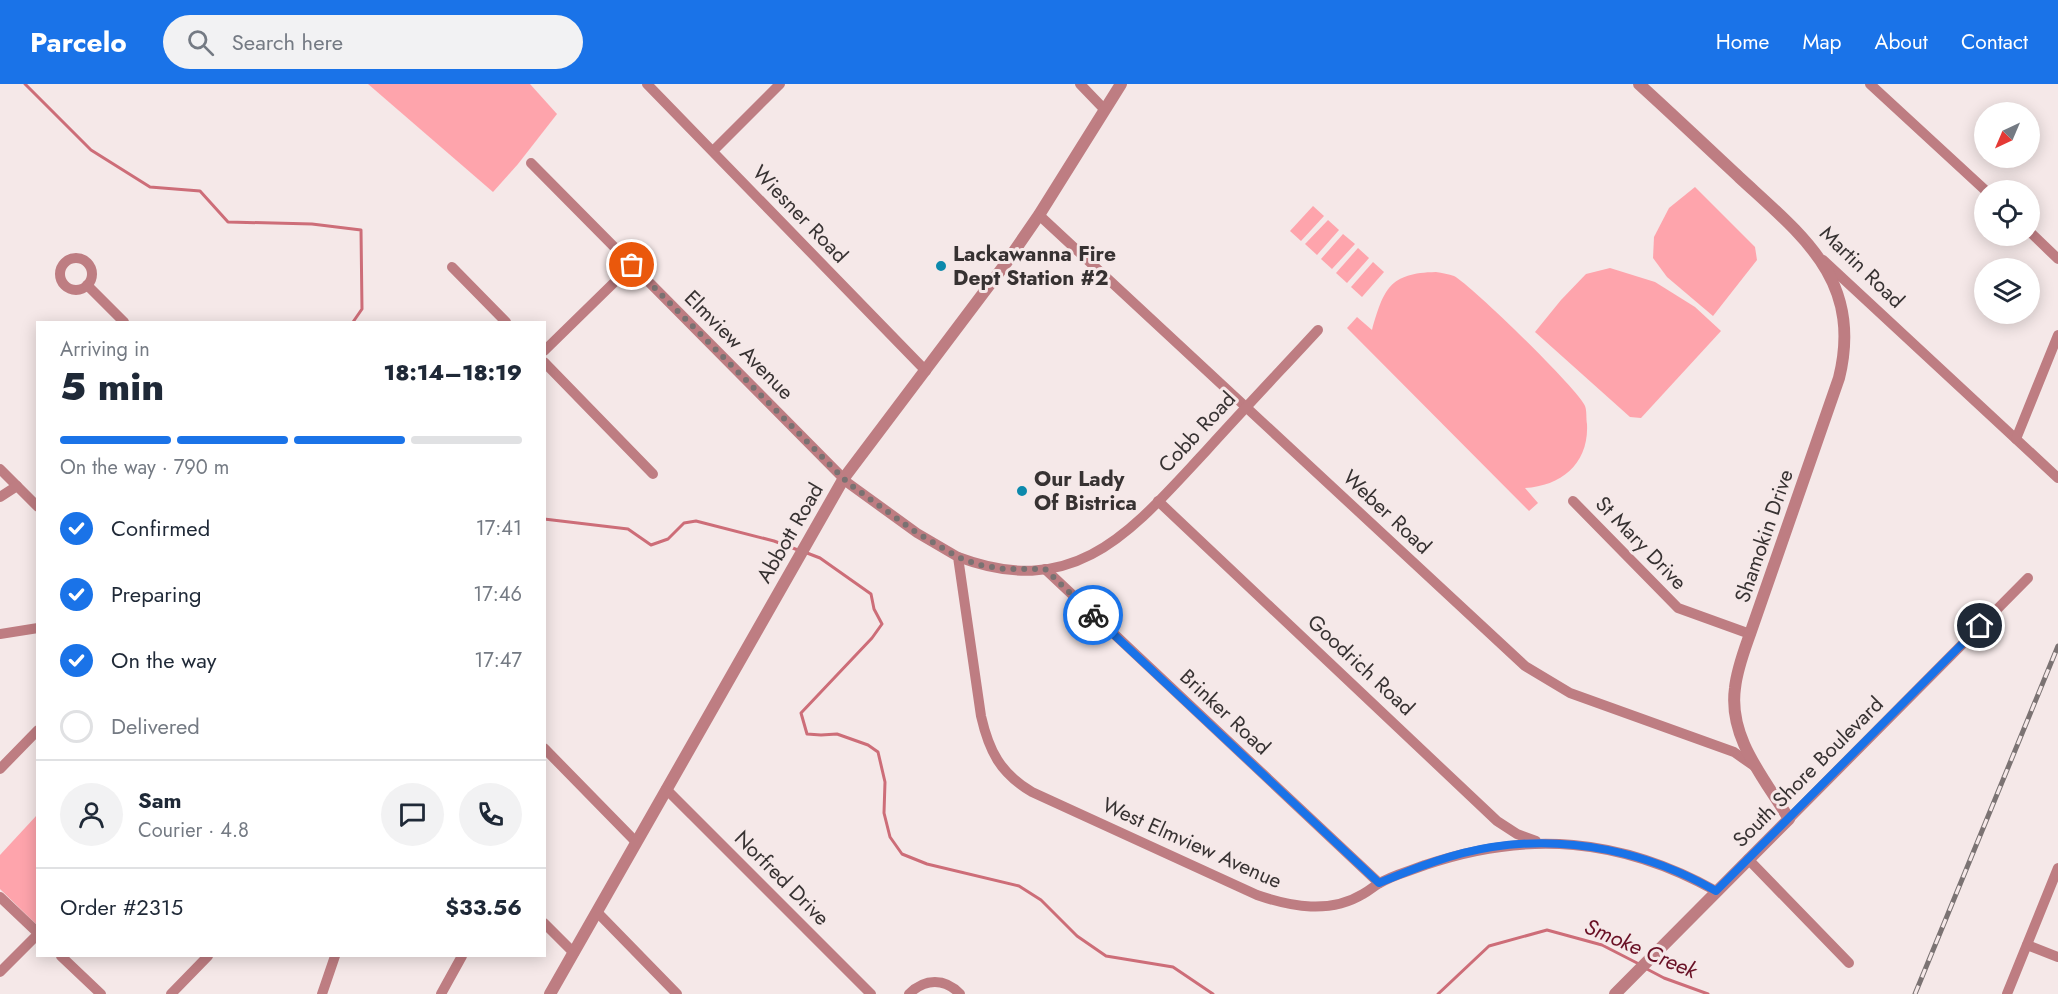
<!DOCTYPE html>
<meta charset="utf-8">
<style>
body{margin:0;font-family:Jost,sans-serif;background:#f2f2f3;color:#1f2937;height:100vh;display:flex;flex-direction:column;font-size:22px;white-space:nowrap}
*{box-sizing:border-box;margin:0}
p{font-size:20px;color:#747a83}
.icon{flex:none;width:33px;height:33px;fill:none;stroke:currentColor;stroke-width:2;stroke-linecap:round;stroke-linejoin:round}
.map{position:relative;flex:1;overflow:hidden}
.sheet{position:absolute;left:36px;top:237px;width:510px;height:636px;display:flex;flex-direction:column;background:#fff;border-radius:0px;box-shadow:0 3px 15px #0003}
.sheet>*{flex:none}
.needle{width:39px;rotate:224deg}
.controls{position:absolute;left:1974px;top:18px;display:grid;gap:12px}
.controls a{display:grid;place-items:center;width:66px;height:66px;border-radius:50%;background:#fff;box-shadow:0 3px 15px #0003;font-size:30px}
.pin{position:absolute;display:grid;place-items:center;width:51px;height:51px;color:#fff;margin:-26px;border:3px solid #fff;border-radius:50%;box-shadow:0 2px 6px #0007}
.courier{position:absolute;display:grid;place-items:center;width:60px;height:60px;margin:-30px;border:4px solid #1a73e8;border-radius:50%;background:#fff;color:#222;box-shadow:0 2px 8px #0007}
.overview em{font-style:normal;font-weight:800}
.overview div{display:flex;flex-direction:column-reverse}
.overview{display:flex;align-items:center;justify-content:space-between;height:102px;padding:0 24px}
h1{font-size:39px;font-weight:800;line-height:45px}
.bar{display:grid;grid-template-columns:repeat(4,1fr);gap:9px 6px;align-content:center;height:72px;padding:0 24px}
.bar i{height:8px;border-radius:4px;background:#e0e1e3}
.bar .current{background:#1a73e8}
.bar p{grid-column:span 4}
.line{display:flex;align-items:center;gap:15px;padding:0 24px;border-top:2px solid #e0e1e3}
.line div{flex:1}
.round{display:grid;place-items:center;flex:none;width:63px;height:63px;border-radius:32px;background:#f2f2f3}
ol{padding:0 24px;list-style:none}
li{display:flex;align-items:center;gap:18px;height:66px}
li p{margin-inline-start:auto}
li .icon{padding:6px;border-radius:50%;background:#1a73e8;color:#fff;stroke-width:4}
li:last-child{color:#747a83}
li i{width:33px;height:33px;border:3px solid #e0e1e3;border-radius:50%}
header{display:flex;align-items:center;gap:36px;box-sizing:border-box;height:84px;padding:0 30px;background:#1a73e8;color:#fff}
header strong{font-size:28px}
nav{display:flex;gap:33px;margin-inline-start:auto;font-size:21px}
.search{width:420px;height:54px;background:#f2f2f3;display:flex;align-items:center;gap:15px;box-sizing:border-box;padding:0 21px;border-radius:33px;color:#747a83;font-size:22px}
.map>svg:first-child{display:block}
.green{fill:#fea4ac}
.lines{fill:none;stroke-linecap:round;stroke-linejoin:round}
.stream{stroke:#cd6d78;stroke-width:3}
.minor{stroke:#be7d82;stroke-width:10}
.tertiary{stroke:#be7d82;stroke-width:12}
.rail-casing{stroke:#7b7373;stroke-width:5}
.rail{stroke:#f5e8e8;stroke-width:3;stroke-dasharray:9;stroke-linecap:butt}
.done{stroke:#7a7272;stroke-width:6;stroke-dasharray:0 10.8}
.route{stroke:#1a73e8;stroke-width:8}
.poi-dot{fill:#0c89ac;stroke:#f5e8e8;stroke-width:2}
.labels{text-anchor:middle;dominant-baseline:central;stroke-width:6;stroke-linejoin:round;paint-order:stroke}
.street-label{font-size:21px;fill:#373232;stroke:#f5e8e8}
.poi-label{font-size:21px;font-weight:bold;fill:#373232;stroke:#f5e8e8;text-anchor:start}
.water-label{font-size:22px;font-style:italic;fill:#691025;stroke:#f5e8e8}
</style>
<header>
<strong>Parcelo</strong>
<div class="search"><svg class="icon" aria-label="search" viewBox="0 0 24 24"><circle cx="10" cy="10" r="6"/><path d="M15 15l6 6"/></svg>Search here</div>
<nav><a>Home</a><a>Map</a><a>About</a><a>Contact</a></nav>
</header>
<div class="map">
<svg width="2058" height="910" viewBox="0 0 2058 910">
<rect width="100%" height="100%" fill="#f5e8e8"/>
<!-- green -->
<g class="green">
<polygon points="368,0 530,0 557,30 518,80 493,108"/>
<polygon points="1695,103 1755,163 1757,176 1713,232 1667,193 1653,174 1654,153 1669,124"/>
<polygon points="1313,122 1324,132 1301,157 1290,147"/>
<polygon points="1328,136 1339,146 1317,171 1305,160"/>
<polygon points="1343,150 1355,160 1332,185 1321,175"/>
<polygon points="1358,164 1369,174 1347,199 1336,189"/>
<polygon points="1373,178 1384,188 1362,213 1351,203"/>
<polygon points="1610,184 1655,198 1695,223 1721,247 1641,334 1630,333 1535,248 1561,216 1586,190"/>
<path d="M1436,188C1442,189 1449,190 1454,192C1470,200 1580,307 1585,322C1587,327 1586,335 1587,340C1589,379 1562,402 1525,404L1538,419L1529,427L1347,244L1357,233L1372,246C1384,205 1389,189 1436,188Z"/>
<polygon points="37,731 37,841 0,805 0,771"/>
</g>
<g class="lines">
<!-- stream -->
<g class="stream">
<polyline points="25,0 91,66 150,103 200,107 228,138 312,140 361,146 362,225 353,238"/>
<polyline points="544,435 628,445 651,461 668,455 684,439 696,437 774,457 798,466"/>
<polyline points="807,469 820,474 871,510 874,525 882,540 872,554 801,629 807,650 821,651 837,650 868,661 878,668 885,698 884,729 890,753 902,770 927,780 1019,802 1041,816 1077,852 1106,872 1173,883 1213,910"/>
<polyline points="1645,884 1664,894 1708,910"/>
<polyline points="1438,910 1489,862 1547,846 1602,861 1639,880"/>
</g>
<!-- minor -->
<g class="minor">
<polyline points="647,0 926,287"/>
<polyline points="1080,0 1105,26"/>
<polyline points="1870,0 1985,106"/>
<polyline points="713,67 780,0"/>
<path d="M531,79L848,399L917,449L958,473L981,632C989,667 1000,689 1032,708L1257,811C1292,823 1330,830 1363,810C1369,807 1373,803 1378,800C1392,791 1410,787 1425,781C1528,746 1621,754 1716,807"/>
<polyline points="1039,131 1525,582 1570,609 1734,668 1754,682"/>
<polyline points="2030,148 2058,175"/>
<circle cx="76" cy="190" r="16"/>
<polyline points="1823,176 2058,394"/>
<polyline points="452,183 506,238"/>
<polyline points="87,201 124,238"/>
<polyline points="544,267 632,181"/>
<polyline points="544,278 653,390"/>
<polyline points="2016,355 2058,251"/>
<polyline points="0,385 38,423"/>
<polyline points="0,413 17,402"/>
<polyline points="1158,417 1497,737 1517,750 1536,757"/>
<polyline points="1573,417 1678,524 1750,550"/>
<path d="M958,473C1077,518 1133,445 1206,367C1243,326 1281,286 1318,246"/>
<polyline points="1045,485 1379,799"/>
<polyline points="0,550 38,544"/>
<polyline points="544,664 636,758"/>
<polyline points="0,685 38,646"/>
<polyline points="666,705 871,910"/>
<polyline points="1789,735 2028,494"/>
<polyline points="1748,775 1849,879"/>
<polyline points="0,813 38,849"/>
<polyline points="597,828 677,910"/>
<polyline points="544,839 574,869"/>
<polyline points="2027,861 2058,873"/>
<polyline points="61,872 101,910"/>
<polyline points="0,888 38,850"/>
<polyline points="171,910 208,872"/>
<polyline points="322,910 335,872"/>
<polyline points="441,910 462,872"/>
<path d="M909,910C925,894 945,894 960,910"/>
<polyline points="2007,910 2058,784"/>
</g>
<!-- tertiary -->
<g class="tertiary">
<polyline points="550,910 844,394 1006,179 1039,131 1121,0"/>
<path d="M1615,910L1789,735C1765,695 1728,654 1735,604C1737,585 1744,567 1750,550L1839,294C1863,197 1804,153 1740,94C1707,63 1673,31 1639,0"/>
</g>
<!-- rail casing -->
<g class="rail-casing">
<polyline id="rail" points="1915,910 2058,562"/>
</g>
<!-- rail -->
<use href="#rail" class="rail"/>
</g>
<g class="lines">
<!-- done -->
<polyline class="done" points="632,181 848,399 917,449 958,473 979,481 1005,485 1045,485 1093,531"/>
<!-- route -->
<path class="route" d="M1093,531L1379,799C1415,784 1453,769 1492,763C1569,751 1648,768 1716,807L1980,542"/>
</g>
<!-- markers -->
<g class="poi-dot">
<circle cx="941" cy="182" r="6"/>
<circle cx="1022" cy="407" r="6"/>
</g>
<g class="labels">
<!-- street labels -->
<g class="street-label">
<text transform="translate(800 130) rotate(46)">Wiesner Road</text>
<text transform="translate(1862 183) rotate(44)">Martin Road</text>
<text transform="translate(739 261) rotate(45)">Elmview Avenue</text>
<text transform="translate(1197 348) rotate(-47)">Cobb Road</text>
<text transform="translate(1387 428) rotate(43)">Weber Road</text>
<text transform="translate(790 449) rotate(-60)">Abbott Road</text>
<text transform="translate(1764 452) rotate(-71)">Shamokin Drive</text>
<text transform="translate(1641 459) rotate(46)">St Mary Drive</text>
<text transform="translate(1361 581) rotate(43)">Goodrich Road</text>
<text transform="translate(1225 628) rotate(43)">Brinker Road</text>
<text transform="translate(1808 688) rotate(-45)">South Shore Boulevard</text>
<text transform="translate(1192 759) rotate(24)">West Elmview Avenue</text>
<text transform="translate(782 794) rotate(45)">Norfred Drive</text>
</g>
<!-- poi labels -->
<g class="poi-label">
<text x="953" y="170">Lackawanna Fire<tspan x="953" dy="24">Dept Station #2</tspan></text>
<text x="1034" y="395">Our Lady<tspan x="1034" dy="24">Of Bistrica</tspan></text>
</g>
<!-- water labels -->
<g class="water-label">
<text transform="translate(1641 864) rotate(23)">Smoke Creek</text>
</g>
</g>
</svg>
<div class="controls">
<a><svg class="needle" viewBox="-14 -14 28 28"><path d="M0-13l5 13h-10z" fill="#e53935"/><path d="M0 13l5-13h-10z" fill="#747a83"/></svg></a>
<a><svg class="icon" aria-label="locate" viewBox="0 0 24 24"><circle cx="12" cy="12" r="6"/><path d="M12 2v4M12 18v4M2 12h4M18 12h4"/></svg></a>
<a><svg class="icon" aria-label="layers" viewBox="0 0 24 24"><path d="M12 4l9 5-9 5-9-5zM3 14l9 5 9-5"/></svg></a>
</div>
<div class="pin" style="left:632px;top:181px;background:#ea580c"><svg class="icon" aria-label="bag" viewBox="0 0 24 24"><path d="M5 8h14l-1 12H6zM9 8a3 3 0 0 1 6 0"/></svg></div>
<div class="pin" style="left:1980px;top:542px;background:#1f2937"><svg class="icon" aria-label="home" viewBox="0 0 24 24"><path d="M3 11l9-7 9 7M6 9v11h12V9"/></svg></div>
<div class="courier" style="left:1093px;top:531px"><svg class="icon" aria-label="bike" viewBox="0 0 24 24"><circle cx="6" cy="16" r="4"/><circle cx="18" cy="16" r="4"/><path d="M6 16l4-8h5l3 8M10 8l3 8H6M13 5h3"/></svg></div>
<section class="sheet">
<div class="overview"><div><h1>5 min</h1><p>Arriving in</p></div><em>18:14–18:19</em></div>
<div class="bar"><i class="current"></i><i class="current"></i><i class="current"></i><i></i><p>On the way · 790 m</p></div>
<ol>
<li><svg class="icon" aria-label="check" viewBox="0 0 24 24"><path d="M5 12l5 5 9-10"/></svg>Confirmed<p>17:41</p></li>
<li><svg class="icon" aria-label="check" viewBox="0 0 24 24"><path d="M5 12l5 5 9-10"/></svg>Preparing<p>17:46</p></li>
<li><svg class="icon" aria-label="check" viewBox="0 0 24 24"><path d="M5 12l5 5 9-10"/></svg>On the way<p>17:47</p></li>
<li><i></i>Delivered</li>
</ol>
<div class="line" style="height:108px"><a class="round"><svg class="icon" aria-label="person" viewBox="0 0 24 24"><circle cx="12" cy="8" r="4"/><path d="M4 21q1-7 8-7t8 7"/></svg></a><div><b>Sam</b><p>Courier · 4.8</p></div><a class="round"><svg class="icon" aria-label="chat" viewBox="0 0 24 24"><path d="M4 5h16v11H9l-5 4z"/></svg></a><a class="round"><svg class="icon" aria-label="phone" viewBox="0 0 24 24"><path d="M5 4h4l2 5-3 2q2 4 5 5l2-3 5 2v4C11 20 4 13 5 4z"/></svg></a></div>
<div class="line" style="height:78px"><div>Order #2315</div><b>$33.56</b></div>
</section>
</div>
